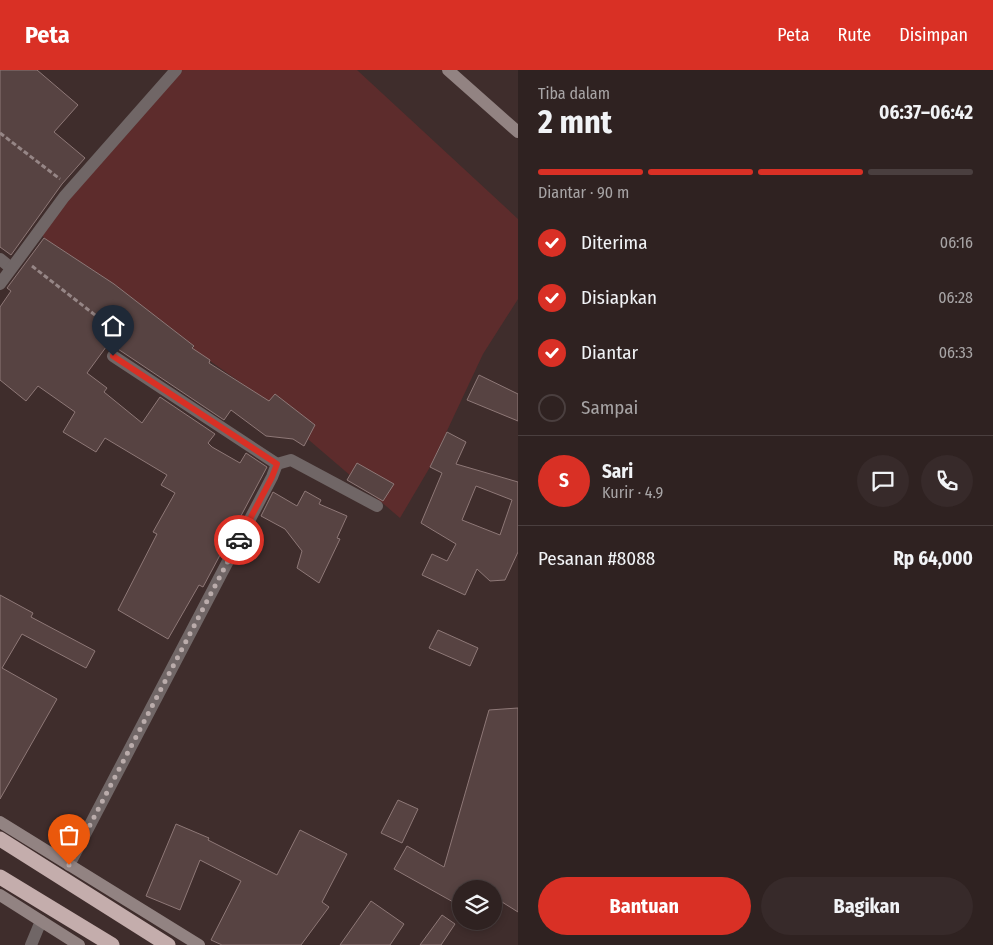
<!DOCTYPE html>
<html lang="id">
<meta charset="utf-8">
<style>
body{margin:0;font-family:"Fira Sans Condensed",sans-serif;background:#372a2a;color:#f1f3f6;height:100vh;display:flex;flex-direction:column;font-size:19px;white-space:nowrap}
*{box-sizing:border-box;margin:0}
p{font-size:16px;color:#a7a4a5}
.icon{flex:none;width:28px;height:28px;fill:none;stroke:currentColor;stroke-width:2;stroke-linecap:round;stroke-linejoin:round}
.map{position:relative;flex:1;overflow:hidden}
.side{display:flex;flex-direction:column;background:#2f2221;width:475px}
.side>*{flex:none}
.controls{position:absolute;left:452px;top:810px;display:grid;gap:10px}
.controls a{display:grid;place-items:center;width:50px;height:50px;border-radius:50%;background:#2f2221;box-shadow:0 2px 8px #0003,0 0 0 1px #4a3f3f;font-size:25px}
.pin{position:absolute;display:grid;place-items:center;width:42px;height:42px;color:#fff;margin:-51px -21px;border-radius:50% 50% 50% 0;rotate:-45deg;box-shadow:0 0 5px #0007}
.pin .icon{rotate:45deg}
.courier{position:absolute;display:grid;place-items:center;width:50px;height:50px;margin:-25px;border:4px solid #d93025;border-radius:50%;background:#fff;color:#222;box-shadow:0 1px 6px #0007}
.headline em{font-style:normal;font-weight:700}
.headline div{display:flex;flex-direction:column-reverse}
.headline{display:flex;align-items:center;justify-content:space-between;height:85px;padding:0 20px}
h1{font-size:32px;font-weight:700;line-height:38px}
.bar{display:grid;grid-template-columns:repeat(4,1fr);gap:8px 5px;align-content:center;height:60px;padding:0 20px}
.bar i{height:6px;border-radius:4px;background:#4a3f3f}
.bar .on{background:#d93025}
.bar p{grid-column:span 4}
.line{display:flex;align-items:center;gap:12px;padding:0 20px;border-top:1px solid #4a3f3f}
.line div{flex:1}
.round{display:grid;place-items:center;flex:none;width:52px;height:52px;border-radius:26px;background:#372a2a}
ol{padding:0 20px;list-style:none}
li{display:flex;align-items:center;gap:15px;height:55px}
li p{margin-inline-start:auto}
li .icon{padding:5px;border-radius:50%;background:#d93025;color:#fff;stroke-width:4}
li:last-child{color:#a7a4a5}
li i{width:28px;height:28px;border:2px solid #4a3f3f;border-radius:50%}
.button{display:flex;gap:10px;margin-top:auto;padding:10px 20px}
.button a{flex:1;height:58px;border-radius:30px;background:#d93025;color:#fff;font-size:20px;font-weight:700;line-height:58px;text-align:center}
.button a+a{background:#372a2a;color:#f1f3f6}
header{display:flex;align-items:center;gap:30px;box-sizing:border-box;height:70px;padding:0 25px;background:#d93025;color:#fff}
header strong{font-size:24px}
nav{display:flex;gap:28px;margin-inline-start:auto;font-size:18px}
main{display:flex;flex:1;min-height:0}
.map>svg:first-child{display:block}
.green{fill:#5d2c2c}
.building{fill:#574342;stroke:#8e7877;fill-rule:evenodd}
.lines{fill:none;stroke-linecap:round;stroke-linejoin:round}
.path{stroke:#968686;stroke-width:3;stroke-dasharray:5 2.5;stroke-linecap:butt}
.street{stroke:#706666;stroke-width:12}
.secondary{stroke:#928382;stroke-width:12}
.highway{stroke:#c4adac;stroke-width:15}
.done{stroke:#baacab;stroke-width:5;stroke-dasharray:0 9}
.route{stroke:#d93025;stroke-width:6}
</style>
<header>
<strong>Peta</strong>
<nav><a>Peta</a><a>Rute</a><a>Disimpan</a></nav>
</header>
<main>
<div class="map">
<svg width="518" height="875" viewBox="0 0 518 875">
<rect width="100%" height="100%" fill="#3f2d2c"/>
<!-- green -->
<polygon class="green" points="169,0 357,0 518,149 518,229 483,284 430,397 400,448 247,317 193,279 194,276 114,214 44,168 39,160"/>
<!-- building -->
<g class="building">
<polygon points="0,0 37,0 78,35 54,62 85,88 62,114 11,185 0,177"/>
<polygon points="44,168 114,214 194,276 192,278 210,290 209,293 269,331 275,324 315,355 304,376 293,369 266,366 231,340 224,350 109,273 87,303 107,318 104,322 142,353 160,327 215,364 208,373 212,377 240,393 246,383 267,397 203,517 199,515 168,569 118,540 157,464 153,462 175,423 161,415 167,405 105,368 96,382 63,362 75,342 38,316 26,331 0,310 0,237 11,221 7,218"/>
<polygon points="479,305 518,324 518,351 467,330"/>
<path d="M447,362L466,372L456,394L518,412V482L505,510L490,511L477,499L465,525L422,505L432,484L447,491L456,474L421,453L442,403L430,397ZM476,416L512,430L500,465L462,450Z"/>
<polygon points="357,393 394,414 383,431 347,410"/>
<polygon points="305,421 321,430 319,434 347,446 337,468 340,469 319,513 297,498 302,481 285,459 261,446 273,422 297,436"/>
<polygon points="0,525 33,543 31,547 95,581 86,598 22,564 2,598 57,629 0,729"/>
<polygon points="438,560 478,578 470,596 429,578"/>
<polygon points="518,638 518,842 494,827 494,819 461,819 455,833 394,799 407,776 444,797 489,640"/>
<polygon points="398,730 418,739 402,773 381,763"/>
<polygon points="176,754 209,768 208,770 277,805 300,760 347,784 322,832 329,837 301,875 222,875 211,870 241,811 200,790 180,840 146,826"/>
<polygon points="371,831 404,854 390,875 340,875"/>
<polygon points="442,845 455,854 441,875 420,875"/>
</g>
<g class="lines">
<!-- path -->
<g class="path">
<polyline points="0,63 60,109"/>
<polyline points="32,196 95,245 100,256 115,269"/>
</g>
<!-- street -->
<g class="street">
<polyline points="0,189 11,198"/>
<polyline points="0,214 64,127 176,0"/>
<polyline points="277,394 291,390 377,436"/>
<polyline points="69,795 272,407 277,394 113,286"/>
<polyline points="31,875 41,851"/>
</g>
<!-- secondary -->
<g class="secondary">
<polyline points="448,0 518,62"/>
<polyline points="0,752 199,875"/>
<polyline points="0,825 79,875"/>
</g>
<!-- highway -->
<g class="highway">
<polyline points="0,769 168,875"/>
<polyline points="0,807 112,875"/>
</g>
</g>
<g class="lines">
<!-- done -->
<polyline class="done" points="69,795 239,470"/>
<!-- route -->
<polyline class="route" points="113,286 277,394 272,407 239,470"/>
</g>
</svg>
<div class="controls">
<a><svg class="icon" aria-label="layers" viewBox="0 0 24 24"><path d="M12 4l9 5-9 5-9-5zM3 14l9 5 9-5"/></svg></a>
</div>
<div class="pin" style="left:69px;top:795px;background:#ea580c"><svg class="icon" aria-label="bag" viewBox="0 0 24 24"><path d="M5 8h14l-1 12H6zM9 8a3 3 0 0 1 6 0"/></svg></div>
<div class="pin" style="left:113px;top:286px;background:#1f2937"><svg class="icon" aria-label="home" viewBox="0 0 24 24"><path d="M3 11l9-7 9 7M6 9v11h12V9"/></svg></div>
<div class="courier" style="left:239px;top:470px"><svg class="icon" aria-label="car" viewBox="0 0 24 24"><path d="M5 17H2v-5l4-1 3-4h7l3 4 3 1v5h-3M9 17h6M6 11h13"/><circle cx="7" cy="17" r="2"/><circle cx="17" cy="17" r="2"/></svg></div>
</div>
<section class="side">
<div class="headline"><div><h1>2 mnt</h1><p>Tiba dalam</p></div><em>06:37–06:42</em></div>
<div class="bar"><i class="on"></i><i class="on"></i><i class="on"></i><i></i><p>Diantar · 90 m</p></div>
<ol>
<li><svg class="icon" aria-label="check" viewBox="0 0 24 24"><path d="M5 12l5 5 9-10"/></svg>Diterima<p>06:16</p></li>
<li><svg class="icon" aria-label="check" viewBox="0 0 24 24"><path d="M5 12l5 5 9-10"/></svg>Disiapkan<p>06:28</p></li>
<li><svg class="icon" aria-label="check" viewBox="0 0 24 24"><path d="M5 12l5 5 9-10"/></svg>Diantar<p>06:33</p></li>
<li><i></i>Sampai</li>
</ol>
<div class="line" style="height:90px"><b class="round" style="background:#d93025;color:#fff">S</b><div><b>Sari</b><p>Kurir · 4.9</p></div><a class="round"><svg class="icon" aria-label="chat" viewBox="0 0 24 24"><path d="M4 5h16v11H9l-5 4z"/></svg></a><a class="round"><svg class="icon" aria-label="phone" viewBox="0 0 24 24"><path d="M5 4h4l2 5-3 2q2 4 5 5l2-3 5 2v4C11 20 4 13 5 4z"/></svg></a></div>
<div class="line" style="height:65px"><div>Pesanan #8088</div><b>Rp 64,000</b></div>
<div class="button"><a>Bantuan</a><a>Bagikan</a></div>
</section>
</main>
